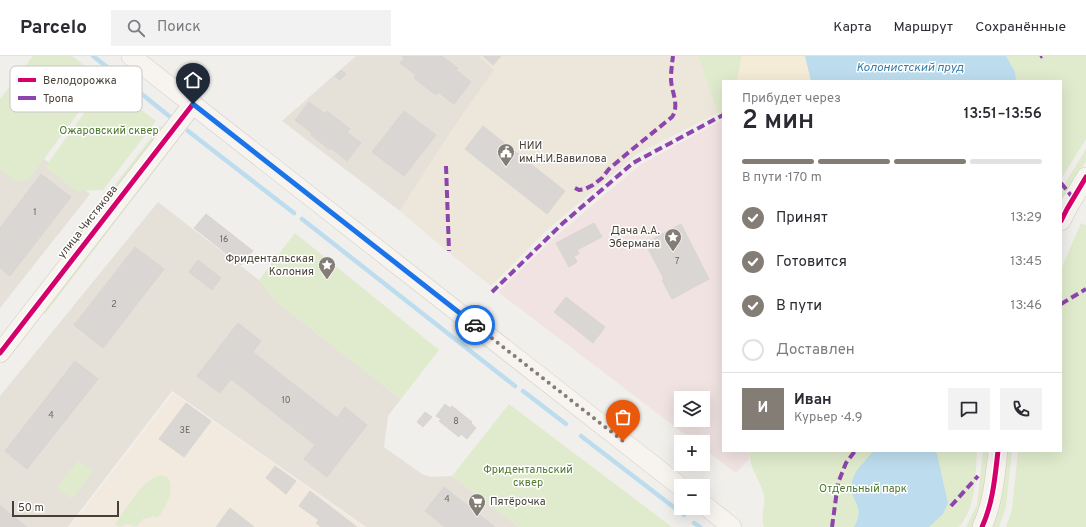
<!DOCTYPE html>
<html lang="ru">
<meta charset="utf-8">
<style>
body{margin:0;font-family:Overpass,sans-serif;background:#f2f2f3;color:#2b2b33;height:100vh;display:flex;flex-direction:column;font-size:15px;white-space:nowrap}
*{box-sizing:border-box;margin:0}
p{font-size:13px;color:#7c7c81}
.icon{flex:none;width:22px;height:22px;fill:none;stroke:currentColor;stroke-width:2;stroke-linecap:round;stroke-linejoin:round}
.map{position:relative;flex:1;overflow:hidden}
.side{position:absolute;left:722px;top:24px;width:340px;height:372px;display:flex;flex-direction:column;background:#fff;border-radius:0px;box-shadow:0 4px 16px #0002}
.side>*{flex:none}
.buttons{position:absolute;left:674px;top:335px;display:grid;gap:8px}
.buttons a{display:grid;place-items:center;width:36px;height:36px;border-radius:0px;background:#fff;box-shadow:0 4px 16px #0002;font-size:20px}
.scale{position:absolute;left:12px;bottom:10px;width:107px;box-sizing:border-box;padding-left:4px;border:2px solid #484037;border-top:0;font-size:11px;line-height:14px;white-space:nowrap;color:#484037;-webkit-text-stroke:3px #fff;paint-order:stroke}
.pin{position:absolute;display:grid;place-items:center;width:34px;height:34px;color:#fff;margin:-41px -17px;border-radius:50% 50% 50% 0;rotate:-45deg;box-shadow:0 0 4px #0007}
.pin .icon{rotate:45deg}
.courier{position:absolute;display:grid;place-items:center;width:40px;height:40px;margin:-20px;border:3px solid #1a73e8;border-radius:50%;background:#fff;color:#222;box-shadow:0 1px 5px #0007}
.overview em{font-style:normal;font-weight:600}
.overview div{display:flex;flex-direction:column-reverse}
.overview{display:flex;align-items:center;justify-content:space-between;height:68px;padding:0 20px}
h1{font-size:26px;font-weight:600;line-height:30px}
.bar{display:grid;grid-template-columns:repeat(4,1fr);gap:6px 4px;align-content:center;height:48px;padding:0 20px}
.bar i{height:5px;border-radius:3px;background:#e1e1e2}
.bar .current{background:#837d76}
.bar p{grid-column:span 4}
.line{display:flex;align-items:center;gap:10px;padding:0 20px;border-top:1px solid #e1e1e2}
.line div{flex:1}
.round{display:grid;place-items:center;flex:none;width:42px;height:42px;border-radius:0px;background:#f2f2f3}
ol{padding:0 20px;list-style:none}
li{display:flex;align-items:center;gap:12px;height:44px}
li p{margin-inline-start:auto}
li .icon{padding:4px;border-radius:50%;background:#837d76;color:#fff;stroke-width:4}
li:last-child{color:#7c7c81}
li i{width:22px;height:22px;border:2px solid #e1e1e2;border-radius:50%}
header{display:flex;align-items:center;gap:24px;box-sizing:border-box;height:56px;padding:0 20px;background:#fff;border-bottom:1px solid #e1e1e2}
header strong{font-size:19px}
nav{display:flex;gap:22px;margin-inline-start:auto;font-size:14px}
.search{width:280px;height:36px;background:#f2f2f3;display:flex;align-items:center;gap:10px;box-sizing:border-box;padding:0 14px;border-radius:0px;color:#7c7c81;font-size:15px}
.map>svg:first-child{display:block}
.residential{fill:#e5e1d9}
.commercial{fill:#f3eadf}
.education{fill:#ece6db}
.medical{fill:#f0e3e1;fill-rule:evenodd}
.green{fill:#e0ebcd}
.sand{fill:#f4ecd7}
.water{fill:#bdddee}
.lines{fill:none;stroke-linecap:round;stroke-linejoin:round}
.stream{stroke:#bdddee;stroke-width:4.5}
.building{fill:#d9d6d3;stroke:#d9d6d2}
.secondary-casing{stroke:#d0ccc3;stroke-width:20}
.secondary{stroke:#f7f4ef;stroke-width:19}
.quiet{stroke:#8e44ad;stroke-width:4;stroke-dasharray:8 4;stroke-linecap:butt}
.cycleway-casing{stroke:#fff;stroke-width:8}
.cycleway{stroke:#d6006c;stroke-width:5}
.done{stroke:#837d76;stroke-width:4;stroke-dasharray:0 7.2}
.route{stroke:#1a73e8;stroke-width:5}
.labels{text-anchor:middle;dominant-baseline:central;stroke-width:3;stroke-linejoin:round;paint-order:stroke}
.number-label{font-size:9px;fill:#6e6760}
.park-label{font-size:11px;fill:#4d782c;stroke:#fff}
.poi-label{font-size:11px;fill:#484037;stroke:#fff;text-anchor:start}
.street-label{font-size:11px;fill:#484037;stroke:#fff}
.water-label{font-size:12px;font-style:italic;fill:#317ca9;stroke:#fff}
.key{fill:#fff;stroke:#c8c6c3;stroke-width:1}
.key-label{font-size:11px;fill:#484037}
</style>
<header>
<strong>Parcelo</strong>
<div class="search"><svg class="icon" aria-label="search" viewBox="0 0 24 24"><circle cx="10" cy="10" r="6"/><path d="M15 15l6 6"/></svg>Поиск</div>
<nav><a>Карта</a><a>Маршрут</a><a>Сохранённые</a></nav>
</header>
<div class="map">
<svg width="1086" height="471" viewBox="0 0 1086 471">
<rect width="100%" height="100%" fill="#f1efec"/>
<!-- residential -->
<g class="residential">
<polygon points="356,0 479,0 494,14 450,77 400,155 282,65"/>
<polygon points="0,69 90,138 0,252"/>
<polygon points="158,146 259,224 278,247 401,343 388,360 384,391 422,418 430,421 452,420 519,471 366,471 172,335 68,471 0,471 0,340"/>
</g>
<!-- commercial -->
<polygon class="commercial" points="173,337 364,471 70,471"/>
<!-- education -->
<polygon class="education" points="479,0 698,0 718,57 637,98 548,173 491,230 448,196 400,155 450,77 494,14"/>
<!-- medical -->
<path class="medical" d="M722,64L723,66V395H750L749,403L736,417L703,392V386H695L498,236L556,180L640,109ZM681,342H703V364H681Z"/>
<!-- green -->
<g class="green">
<polygon points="33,0 72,0 103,24 29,123 17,126 0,114 0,43"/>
<polygon points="698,0 742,0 737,25 723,25 723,66 718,57"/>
<polygon points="805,0 1086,0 1086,83 1061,123 1061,25 811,25"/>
<polygon points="106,27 156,65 103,134 76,135 45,111"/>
<polygon points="160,70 164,73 77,184 74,182"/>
<polygon points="175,81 178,84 45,258 41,255"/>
<polygon points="1086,93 1086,105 1061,148 1061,134"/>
<polygon points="1081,167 1086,169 1086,471 1006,471 1012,453 1018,395 1061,395 1061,213"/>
<polygon points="295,177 439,294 401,343 278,247 259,224"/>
<polygon points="509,348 672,471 519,471 452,420"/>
<path d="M750,395H977C975,422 977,449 959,471H764C760,459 766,448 764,440C761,424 748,412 750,395Z"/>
<polygon points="983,395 990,395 986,440 974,471 966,471 977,449"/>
<polygon points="1006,395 1012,395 1006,451 999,471 993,471 1000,450"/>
<polygon points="78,404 93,415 72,443 57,432"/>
<path d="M160,419L164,420L169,423C174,438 166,450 158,462L153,460L146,463L144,462L136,471L127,468L120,471L115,468C126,453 142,424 160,419Z"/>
</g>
<!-- sand -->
<polygon class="sand" points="742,0 805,0 811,25 737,25"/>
<!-- water -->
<g class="water">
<polygon points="805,0 1006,0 1015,16 1016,25 811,25"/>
<path d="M873,395H935L937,398L948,447L943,458L929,471H854C867,449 848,445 852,426C854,413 866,406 873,395Z"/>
</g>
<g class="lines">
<!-- stream -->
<g class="stream">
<polyline points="93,0 126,26"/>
<polyline points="133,31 169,60"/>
<polyline points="188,75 294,157"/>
<polyline points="302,163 515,330"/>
<polyline points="523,335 566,368"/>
<polyline points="581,380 684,459"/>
<polyline points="694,467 700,471"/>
</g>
</g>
<!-- building -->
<g class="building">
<polygon points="402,0 442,0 458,12 456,14 471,26 454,48 438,36 436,39 414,22 416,19 400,7 404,2"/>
<polygon points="483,0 501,0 493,9"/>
<polygon points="341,14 346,18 340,24 335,20"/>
<polygon points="309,46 325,58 327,55 350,73 347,76 361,87 347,105 331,92 330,94 311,79 312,77 295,64"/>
<polygon points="404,55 436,79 404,120 372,96"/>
<polygon points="483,70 565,135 547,158 465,93"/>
<polygon points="41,118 71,141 10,220 0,212 0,172"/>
<polygon points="206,158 253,195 241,209 194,172"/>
<polygon points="594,167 602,181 577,194 579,198 574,200 577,206 569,211 556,187"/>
<polygon points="681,168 709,223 672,243 662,224 664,223 645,187"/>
<polygon points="135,191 164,213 103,292 74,269"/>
<polygon points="198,204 221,222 212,234 189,216"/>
<polygon points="566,241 605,271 593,287 554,256"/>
<polygon points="238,267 261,285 253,296 337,362 345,351 367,369 327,421 304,403 315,389 231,323 220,337 197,320"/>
<polygon points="75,305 98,323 27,413 5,395"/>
<polygon points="186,347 211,365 184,401 159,383"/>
<polygon points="445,348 450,352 452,350 472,366 471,367 476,372 467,383 461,378 459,381 439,365 441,363 436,360"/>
<polygon points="425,356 432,361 423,371 417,366"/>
<polygon points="275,410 296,425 286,438 266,422"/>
<polygon points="444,431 495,471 445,471 425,455"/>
<polygon points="310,435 357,471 321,471 316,467 319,464 299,450"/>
<polygon points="0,449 13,460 27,471 0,471"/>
<polygon points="230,452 254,471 216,471"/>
</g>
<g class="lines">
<!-- secondary casing -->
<g class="secondary-casing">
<g id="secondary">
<polyline points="131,0 681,431"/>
<polyline points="1061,165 1067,153 1086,121"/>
<polyline points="0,297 193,48"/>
<polyline points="703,448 732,471"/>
<path d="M982,471C993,447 995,421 998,395"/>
</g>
</g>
<!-- secondary -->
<use href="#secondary" class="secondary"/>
<!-- quiet -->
<g class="quiet">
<polyline points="1040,1 1042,0"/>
<polyline points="446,110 449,195"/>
<polyline points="1061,127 1073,142"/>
<path d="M575,132L579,134L585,133L593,129L602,122L609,113L629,96L672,61C680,49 671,35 671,23C671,15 672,8 673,0"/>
<polyline points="492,236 563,167 633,107 723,59"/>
<polyline points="1061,248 1086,233"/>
<polyline points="951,450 978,420"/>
<polyline points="832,471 838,427 846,407 855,395"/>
</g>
<!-- cycleway casing -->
<g class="cycleway-casing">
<g id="cycleway">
<polyline points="1061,165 1067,153 1086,121"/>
<polyline points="0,297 193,48"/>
<path d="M982,471C993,447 995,421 998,395"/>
</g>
</g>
<!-- cycleway -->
<use href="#cycleway" class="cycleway"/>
</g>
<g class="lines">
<!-- done -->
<polyline class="done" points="475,269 623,385"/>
<!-- route -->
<polyline class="route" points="193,48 475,269"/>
</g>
<!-- icons -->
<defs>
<g id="civic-pin" transform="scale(0.9)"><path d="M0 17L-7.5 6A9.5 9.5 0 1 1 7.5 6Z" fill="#837d76" stroke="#fff"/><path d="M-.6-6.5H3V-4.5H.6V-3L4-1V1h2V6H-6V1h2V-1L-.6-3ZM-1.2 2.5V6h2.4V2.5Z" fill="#fff"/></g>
<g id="sight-pin" transform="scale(0.9)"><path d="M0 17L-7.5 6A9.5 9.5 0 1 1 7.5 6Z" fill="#837d76" stroke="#fff"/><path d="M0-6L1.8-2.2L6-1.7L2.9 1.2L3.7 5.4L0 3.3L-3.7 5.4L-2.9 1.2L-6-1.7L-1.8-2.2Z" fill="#fff"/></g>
<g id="supermarket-pin" transform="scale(0.9)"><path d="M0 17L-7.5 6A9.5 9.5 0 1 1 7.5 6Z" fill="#837d76" stroke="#fff"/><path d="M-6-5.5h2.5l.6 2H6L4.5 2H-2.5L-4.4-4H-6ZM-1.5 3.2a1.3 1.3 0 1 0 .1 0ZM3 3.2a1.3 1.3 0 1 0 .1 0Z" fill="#fff"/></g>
</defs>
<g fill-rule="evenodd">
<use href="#civic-pin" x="506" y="96"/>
<use href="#sight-pin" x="673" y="181"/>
<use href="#sight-pin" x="327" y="209"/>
<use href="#supermarket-pin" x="477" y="446"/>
</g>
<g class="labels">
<!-- number labels -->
<g class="number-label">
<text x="35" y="156">1</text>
<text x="224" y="183">16</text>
<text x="677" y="205">7</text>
<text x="114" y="248">2</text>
<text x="286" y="344">10</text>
<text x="51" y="359">4</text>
<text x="456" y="365">8</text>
<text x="185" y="374">3Е</text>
<text x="447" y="443">4</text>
</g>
<!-- park labels -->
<g class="park-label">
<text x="109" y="75">Ожаровский сквер</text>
<text x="528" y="414">Фридентальский<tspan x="528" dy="13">сквер</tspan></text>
<text x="863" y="433">Отдельный парк</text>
</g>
<!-- poi labels -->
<g class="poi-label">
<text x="519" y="90">НИИ<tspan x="519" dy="13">им.Н.И.Вавилова</tspan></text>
<text x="660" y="175" text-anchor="end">Дача А.А.<tspan x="660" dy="13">Эбермана</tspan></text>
<text x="314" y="203" text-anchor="end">Фридентальская<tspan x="314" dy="13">Колония</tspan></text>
<text x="490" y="446">Пятёрочка</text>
</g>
<!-- street labels -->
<g class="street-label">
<text transform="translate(88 166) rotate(-52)">улица Чистякова</text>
</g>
<!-- water labels -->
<g class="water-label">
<text x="910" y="12">Колонистский пруд</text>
</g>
</g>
<!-- legend -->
<rect x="10" y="10" width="132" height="46" rx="6" class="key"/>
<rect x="18" y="22" width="18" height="4" fill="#d6006c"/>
<rect x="18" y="40" width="18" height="4" fill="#8e44ad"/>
<g class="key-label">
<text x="43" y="28">Велодорожка</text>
<text x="43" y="46">Тропа</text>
</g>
</svg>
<div class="buttons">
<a><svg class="icon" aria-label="layers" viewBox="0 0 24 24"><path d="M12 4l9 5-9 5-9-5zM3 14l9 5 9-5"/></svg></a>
<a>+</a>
<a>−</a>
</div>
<div class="scale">50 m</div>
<div class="pin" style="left:623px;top:385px;background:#ea580c"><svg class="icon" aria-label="bag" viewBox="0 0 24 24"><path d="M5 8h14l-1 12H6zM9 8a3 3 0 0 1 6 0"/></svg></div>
<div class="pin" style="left:193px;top:48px;background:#1f2937"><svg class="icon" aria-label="home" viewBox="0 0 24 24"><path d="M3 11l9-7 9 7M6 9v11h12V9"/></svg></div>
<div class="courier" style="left:475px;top:269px"><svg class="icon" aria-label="car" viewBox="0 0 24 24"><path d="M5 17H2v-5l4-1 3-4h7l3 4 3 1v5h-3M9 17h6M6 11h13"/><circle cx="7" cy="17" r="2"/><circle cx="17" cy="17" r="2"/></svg></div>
<section class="side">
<div class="overview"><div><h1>2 мин</h1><p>Прибудет через</p></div><em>13:51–13:56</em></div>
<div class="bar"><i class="current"></i><i class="current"></i><i class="current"></i><i></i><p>В пути · 170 m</p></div>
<ol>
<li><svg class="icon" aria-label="check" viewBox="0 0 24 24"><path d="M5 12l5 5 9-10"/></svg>Принят<p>13:29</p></li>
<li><svg class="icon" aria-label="check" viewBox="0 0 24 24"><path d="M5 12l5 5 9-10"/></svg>Готовится<p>13:45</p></li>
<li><svg class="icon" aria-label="check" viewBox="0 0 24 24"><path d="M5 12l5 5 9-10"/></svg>В пути<p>13:46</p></li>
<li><i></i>Доставлен</li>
</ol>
<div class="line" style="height:72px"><b class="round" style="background:#837d76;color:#fff">И</b><div><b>Иван</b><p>Курьер · 4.9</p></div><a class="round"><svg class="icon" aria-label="chat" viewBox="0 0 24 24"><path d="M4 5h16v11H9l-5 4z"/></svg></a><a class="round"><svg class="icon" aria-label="phone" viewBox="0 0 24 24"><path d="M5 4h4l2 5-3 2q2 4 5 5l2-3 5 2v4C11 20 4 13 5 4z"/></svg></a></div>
</section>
</div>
